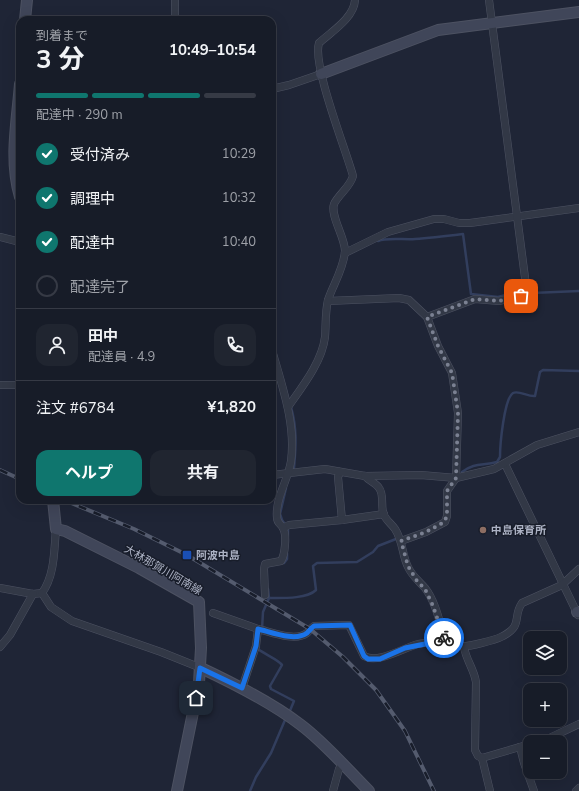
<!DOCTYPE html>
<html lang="ja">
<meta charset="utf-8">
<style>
body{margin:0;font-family:"Nunito Sans","Noto Sans JP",sans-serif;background:#202530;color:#f1f3f6;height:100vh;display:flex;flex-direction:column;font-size:15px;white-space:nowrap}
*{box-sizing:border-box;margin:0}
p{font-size:13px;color:#9ea1a8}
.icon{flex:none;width:22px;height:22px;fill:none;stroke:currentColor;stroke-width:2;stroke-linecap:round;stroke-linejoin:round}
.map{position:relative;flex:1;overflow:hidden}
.details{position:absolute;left:16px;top:16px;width:260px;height:488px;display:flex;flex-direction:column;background:#171c28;border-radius:12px;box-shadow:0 4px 16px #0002,0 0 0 1px #363a45}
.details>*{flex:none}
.fabs{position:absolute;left:523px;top:631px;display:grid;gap:8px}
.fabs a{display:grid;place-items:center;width:44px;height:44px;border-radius:8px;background:#171c28;box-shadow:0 4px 16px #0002,0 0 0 1px #363a45;font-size:20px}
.pin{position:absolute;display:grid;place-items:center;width:34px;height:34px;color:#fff;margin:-17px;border-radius:8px;box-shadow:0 2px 6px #0006}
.courier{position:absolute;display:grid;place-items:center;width:40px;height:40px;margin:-20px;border:3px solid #1a73e8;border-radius:50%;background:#fff;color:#222;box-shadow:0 1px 5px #0007}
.head em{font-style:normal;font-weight:700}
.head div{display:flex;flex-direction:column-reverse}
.head{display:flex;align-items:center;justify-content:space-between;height:68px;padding:0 20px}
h1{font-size:26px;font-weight:700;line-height:30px}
.bar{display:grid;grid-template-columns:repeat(4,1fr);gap:6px 4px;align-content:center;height:48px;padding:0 20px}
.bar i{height:5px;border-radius:3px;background:#363a45}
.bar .current{background:#0f766e}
.bar p{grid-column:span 4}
.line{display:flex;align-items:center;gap:10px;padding:0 20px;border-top:1px solid #363a45}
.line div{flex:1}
.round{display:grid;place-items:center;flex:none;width:42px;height:42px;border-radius:12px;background:#202530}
ol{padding:0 20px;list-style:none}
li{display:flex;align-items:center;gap:12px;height:44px}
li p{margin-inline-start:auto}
li .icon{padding:4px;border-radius:50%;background:#0f766e;color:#fff;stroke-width:4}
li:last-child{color:#9ea1a8}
li i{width:22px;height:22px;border:2px solid #363a45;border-radius:50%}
.primary-button{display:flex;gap:8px;margin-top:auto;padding:8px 20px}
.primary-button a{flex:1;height:46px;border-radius:12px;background:#0f766e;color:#fff;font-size:16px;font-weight:700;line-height:46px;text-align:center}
.primary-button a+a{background:#202530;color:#f1f3f6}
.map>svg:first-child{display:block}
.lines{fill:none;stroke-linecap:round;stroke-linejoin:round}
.stream{stroke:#323e5d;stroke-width:2.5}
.street-casing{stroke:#4d5262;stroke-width:8}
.secondary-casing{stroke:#4d5262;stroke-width:12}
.street{stroke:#323846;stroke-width:7}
.secondary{stroke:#404659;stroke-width:10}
.rail-casing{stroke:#545b6e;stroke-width:4}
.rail{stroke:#181d2a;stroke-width:2.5;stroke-dasharray:8;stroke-linecap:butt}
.done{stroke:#7b8192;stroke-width:4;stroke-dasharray:0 7.2}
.route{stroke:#1a73e8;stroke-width:5}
.education-dot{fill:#8d6e63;stroke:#181d2a;stroke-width:1.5}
.transit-dot{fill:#1a4fb4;stroke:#181d2a;stroke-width:1.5}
.labels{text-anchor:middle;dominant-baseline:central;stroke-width:3;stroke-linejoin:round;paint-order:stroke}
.poi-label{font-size:11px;font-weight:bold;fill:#acb2c4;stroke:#181d2a;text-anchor:start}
.street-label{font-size:11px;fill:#acb2c4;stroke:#181d2a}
</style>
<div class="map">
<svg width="579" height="791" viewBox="0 0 579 791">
<rect width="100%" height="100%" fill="#1f2536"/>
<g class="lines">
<!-- stream -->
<g class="stream">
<path d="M378,241C387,237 405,240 415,239C431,238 447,236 463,234L471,294L498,297L520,291"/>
<polyline points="532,293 579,291"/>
<path d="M292,405L291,407C297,428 296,446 294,468"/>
<path d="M462,472C475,462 483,466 497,462L500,457C500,445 504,399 513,393C519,390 528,397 535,396L540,372L543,370L579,371"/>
<polyline points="286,488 280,514 282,520 288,529 288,536"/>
<polyline points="284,563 287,559 287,553"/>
<path d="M269,598C282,598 307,599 316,590L313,566L317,563L357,562L373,552L378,546L396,539"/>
<polyline points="262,629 263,612 269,598 268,589"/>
<path d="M259,647L258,649C264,654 279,660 282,665L270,686L271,689L294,701L289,713"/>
<polyline points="250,791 256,777 271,753 285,720"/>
</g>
<!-- street casing -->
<g class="street-casing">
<g id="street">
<polyline points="175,0 175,20"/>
<polyline points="272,89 289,85 321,74"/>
<polyline points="0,237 20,242"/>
<polyline points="345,253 388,232 434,219 444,219 459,223 470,223 579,208"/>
<polyline points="328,301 399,298 409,300 427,317 438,346 452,373 458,413 456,478 447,491 447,516 445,522 426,532 401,541"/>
<polyline points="427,317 475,299 499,301 521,296 527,293 489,0"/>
<polyline points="0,385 20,385"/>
<path d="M288,407C302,387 322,362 325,337C326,325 325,313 328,300C333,285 344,268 345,251C345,237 330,216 334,204C339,194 350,187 353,176C346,150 312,65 319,43C331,32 354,18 355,0"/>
<polyline points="505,464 578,615"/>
<polyline points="340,472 338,477 342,520 384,514"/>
<polyline points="272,475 325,469 365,476 421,475 456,478 494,469 537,445 579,432"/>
<path d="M365,476C369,481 376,483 379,488C384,494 381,504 383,512C384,519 391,523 395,529C403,541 402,555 408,567C412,576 419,581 425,588C436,602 440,624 445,640"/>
<polyline points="283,528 289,525 342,520"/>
<path d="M0,588L33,594L42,593C55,575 54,550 56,529"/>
<polyline points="42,593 51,607 72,621 161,652 201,668"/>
<path d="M265,595L264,569L265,564L281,561C285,555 287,535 283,528C281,524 277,523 277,518C275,498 288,481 291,461C296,424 282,386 272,350"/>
<polyline points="213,613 258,629"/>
<polyline points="0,647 10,635 33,594"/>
<path d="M464,647C466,660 474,669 476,682L475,750L478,756L482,758L530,744"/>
<path d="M242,688L256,646L258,629C271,632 295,642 307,633C309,631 311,628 314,626L349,625L364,656C378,664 403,648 418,644C427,643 437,639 446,640C452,641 457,645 463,646C468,647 495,640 501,637C524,626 512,617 522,603L562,585L579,569"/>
<polyline points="541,742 579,724"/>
<polyline points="520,747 524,763 534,791"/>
<polyline points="482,758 490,791"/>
<polyline points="333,791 339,769 343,763"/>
<polyline points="576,791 579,788"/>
</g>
</g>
<!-- secondary casing -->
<g class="secondary-casing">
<g id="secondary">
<polyline points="25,20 27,0"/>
<polyline points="321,74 438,30 579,12"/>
<path d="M20,84C17,122 9,160 20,197"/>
<polyline points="53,500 56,529 65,531 139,568 199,602 201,648 199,683 177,791"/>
<polyline points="577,612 579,612"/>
<path d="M201,668C235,684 271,702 301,725C326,744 347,769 369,791"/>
</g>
</g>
<!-- street -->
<use href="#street" class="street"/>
<!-- secondary -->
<use href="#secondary" class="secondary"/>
<!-- rail casing -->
<g class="rail-casing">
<g id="rail">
<polyline points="0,470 20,479"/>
<polyline points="64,500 134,529 187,555 310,629 343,657 376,690 405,731 434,791"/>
</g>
</g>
<!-- rail -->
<use href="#rail" class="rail"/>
</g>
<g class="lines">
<!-- done -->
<polyline class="done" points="444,638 433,606 425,589 417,581 408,566 401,541 426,532 444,522 447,516 447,491 456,478 458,413 452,373 438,346 427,317 475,299 499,301 521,296"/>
<!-- route -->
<path class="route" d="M196,698L200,668L242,688L256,646L258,629C271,632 295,642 307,633C309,631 311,628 314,626L350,625L364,656L368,659H380L405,648L445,640L444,638"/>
</g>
<!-- markers -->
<circle class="education-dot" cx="483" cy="530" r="4"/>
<rect class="transit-dot" x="182" y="550" width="10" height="10" rx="2"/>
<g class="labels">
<!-- poi labels -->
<g class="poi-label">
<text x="491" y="530">中島保育所</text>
<text x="196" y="555">阿波中島</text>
</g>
<!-- street labels -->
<g class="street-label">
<text transform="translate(163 570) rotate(30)">大林那賀川阿南線</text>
</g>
</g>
</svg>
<div class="fabs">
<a><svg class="icon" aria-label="layers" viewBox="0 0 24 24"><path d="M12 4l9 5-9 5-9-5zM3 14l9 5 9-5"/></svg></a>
<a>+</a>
<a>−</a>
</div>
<div class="pin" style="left:521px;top:296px;background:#ea580c"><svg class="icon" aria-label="bag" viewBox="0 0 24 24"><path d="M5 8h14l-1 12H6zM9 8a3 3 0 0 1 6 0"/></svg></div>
<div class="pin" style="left:196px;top:698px;background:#1f2937"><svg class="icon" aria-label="home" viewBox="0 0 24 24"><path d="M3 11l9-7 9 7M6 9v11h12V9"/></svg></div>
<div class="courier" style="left:444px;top:638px"><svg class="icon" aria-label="bike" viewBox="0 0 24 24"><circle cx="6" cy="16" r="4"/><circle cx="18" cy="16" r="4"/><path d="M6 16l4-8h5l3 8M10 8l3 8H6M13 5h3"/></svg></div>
<section class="details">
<div class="head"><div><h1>3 分</h1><p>到着まで</p></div><em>10:49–10:54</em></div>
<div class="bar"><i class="current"></i><i class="current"></i><i class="current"></i><i></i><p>配達中 · 290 m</p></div>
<ol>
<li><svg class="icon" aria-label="check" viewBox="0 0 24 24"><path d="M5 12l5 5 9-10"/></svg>受付済み<p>10:29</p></li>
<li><svg class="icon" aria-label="check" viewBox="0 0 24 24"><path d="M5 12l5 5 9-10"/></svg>調理中<p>10:32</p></li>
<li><svg class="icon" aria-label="check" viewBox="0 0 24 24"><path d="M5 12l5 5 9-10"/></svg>配達中<p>10:40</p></li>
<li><i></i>配達完了</li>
</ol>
<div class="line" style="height:72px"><a class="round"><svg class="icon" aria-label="person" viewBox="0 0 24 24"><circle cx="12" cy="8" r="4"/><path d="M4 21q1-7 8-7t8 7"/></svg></a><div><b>田中</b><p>配達員 · 4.9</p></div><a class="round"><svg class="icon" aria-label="phone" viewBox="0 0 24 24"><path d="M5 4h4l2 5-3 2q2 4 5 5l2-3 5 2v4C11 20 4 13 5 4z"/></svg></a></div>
<div class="line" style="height:52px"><div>注文 #6784</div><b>¥1,820</b></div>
<div class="primary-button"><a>ヘルプ</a><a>共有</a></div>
</section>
</div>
